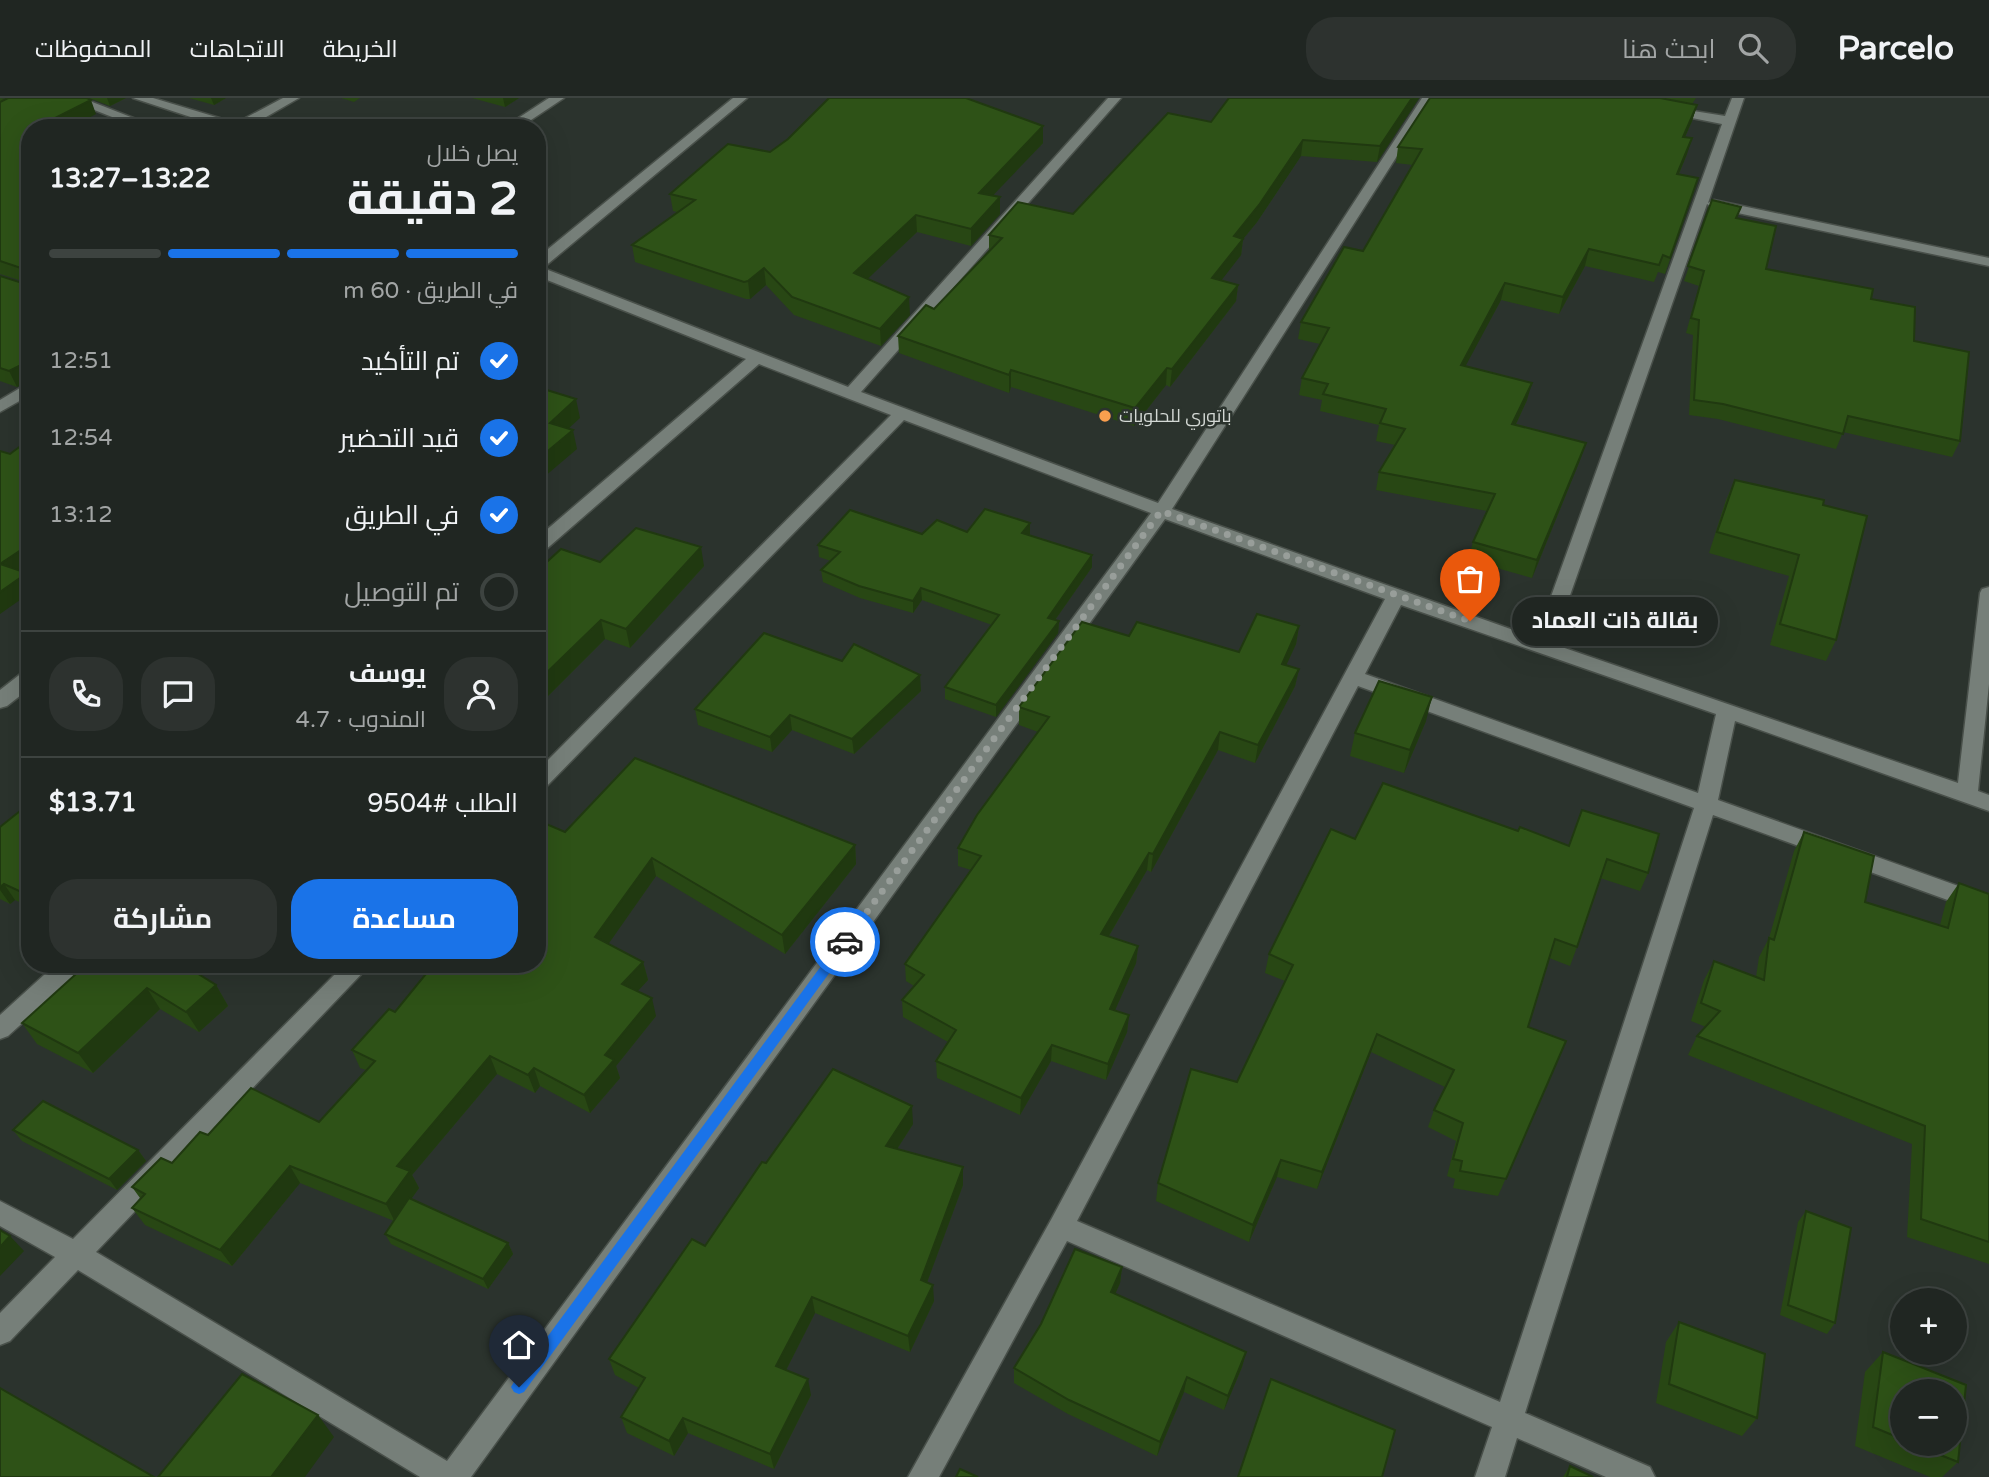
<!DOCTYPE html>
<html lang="ar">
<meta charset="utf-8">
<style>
body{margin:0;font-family:"Varela Round",Cairo,sans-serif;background:#2d322f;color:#f1f3f6;direction:rtl;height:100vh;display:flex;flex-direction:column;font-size:26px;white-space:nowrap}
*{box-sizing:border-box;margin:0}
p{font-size:23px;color:#a2a5a5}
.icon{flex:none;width:38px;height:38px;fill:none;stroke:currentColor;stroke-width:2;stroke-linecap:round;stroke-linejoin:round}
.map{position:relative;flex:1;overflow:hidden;direction:ltr}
.drawer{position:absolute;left:21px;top:21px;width:525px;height:854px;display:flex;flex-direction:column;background:#202622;border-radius:28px;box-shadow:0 7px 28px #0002,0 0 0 2px #3d4340;direction:rtl}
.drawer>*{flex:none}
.controls{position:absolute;left:1890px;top:1190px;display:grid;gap:14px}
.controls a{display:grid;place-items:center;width:77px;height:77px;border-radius:50%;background:#202622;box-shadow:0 7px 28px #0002,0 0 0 2px #3d4340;font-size:35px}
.pin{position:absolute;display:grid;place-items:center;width:60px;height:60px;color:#fff;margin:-72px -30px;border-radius:50% 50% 50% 0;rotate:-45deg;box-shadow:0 0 7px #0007}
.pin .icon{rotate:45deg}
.courier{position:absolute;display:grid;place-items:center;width:70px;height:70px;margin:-35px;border:5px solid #1a73e8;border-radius:50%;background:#fff;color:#222;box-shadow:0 2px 9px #0007}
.bubble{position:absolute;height:49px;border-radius:24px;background:#202622;box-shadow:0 7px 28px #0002,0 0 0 2px #3d4340;font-size:23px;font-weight:700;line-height:49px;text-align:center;direction:rtl}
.overview em{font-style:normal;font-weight:700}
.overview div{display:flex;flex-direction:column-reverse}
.overview{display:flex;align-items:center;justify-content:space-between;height:119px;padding:0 28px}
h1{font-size:46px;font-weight:700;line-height:52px}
.bar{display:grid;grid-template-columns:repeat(4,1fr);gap:10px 7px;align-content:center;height:84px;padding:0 28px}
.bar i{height:9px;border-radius:5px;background:#3d4340}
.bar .on{background:#1a73e8}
.bar p{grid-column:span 4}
.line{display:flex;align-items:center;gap:18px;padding:0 28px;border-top:2px solid #3d4340}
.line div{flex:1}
.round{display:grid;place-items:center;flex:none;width:74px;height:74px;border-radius:28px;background:#2d322f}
ol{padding:0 28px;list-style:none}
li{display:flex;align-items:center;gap:21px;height:77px}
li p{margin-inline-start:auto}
li .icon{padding:7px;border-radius:50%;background:#1a73e8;color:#fff;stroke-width:4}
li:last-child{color:#a2a5a5}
li i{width:38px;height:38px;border:4px solid #3d4340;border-radius:50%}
.cta{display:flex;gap:14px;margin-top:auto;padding:14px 28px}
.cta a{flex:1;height:80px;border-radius:28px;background:#1a73e8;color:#fff;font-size:28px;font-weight:700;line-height:80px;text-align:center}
.cta a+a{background:#2d322f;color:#f1f3f6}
header{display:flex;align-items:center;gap:42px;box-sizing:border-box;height:98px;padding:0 35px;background:#202622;border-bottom:2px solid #3d4340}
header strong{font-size:33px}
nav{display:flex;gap:38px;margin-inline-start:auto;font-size:24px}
.search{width:490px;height:63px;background:#2d322f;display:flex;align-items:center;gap:18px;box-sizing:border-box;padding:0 24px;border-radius:28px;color:#a2a5a5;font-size:26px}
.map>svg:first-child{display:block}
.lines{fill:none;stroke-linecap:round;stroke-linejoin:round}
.minor-casing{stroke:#49504a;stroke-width:3}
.minor{fill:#767f79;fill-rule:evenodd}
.wall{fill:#284714;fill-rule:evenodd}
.shaded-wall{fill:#203910}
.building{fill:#2e5217;stroke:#203910;stroke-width:2}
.route{fill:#1a73e8}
.done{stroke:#989e9a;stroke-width:7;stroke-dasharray:0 12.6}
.poi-dot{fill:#fa9f4e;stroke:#2b332d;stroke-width:2.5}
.labels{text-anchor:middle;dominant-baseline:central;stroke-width:5;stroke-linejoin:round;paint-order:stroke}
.far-poi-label{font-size:18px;fill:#d3d8d4;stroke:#2b332d;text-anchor:start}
</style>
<header>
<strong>Parcelo</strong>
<div class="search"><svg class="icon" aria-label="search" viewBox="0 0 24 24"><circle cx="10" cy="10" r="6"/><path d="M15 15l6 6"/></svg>ابحث هنا</div>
<nav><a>الخريطة</a><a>الاتجاهات</a><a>المحفوظات</a></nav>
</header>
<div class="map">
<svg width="1989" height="1379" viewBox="0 0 1989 1379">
<rect width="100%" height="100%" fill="#2b332d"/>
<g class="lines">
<!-- minor casing -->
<g class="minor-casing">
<g id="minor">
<polygon points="64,0 82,0 159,30 140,30"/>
<polygon points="133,0 153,0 236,25 283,0 299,0 247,30 224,30"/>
<polygon points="549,0 564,0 519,30 503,30"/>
<path d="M733,0H747L543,170L848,289L1108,0H1121L861,294L1158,405L1422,0H1434L1172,411L1536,540L1722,26L1662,14V8L1725,18L1732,0H1744L1708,105L1714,102L1989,160V168L1714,110L1707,106L1553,546L1958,685L1980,495L1982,491L1989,489V586L1978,693L1989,697V713L1735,623L1718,702L1989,799V817L1713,717L1525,1315L1650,1369L1655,1379H1606L1517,1340L1505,1379H1475L1492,1329L1067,1143L939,1379H908L1052,1120L1385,501L1165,421L471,1379H420L78,1172L10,1243L0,1247V1215L55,1159L0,1128V1103L73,1141L345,866H371L96,1154L447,1363L1151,415L904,322L544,691L537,694V673L891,317L759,266L543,454L537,456V440L746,261L537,178V160ZM1401,507L1716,616L1698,695L1365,576ZM1358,588L1694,710L1500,1304L1077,1123Z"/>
<polygon points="30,284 30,297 0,314 0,302"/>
<polygon points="30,572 30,590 7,608 0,610 0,592 23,574"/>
<polygon points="56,866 83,866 80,873 8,938 0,941 0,917"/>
</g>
</g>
<!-- minor -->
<use href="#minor" class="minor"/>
</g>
<!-- wall -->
<g class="wall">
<polygon points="0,0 96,16 30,30 30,288 27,283 17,289 0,283 0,178 22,185 25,184 0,176"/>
<polygon points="89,0 126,0 110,8"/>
<polygon points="189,0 226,0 214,7"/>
<polygon points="341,0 360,0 354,4"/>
<polygon points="472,0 519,0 505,9"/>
<polygon points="1229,0 1419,0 1377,64 1301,58 1257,124 1243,141 1241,157 1221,182 1238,187 1236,203 1170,289 1166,287 1134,328 1011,289 1009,295 899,255 898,238 934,211 989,153 989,137 1073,116 1211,24"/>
<polygon points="1430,0 1696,0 1692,6 1697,7 1692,23 1685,39 1687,56 1679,76 1698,80 1665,176 1658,174 1654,184 1585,168 1559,216 1501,202 1465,268 1527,302 1516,326 1586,345 1580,362 1532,480 1468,462 1473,444 1487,413 1376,392 1379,374 1395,347 1376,343 1379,327 1320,313 1322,302 1299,297 1302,280 1320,246 1298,241 1301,224 1363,153 1413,67 1396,65 1398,49"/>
<polygon points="1043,28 1043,45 992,98 1000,116 971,148 917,134 867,181 910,217 881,248 794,217 766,187 750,201 746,201 635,164 632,147 677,114 673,113 670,96 770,54 788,41"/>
<polygon points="1712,102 1737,120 1766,171 1871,201 1914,243 1960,343 1952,359 1843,334 1836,351 1718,321 1689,317 1693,237 1686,235 1699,188 1684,183"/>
<polygon points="1735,382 1823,407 1836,542 1826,563 1770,547 1789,478 1709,455 1726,402"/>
<polygon points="967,434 1030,438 1092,469 1055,522 1059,523 1058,535 996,619 945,601 945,589 992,527 922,502 913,515 860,500 823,484 821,472 831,463 819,459 818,447 922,436"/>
<polygon points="600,464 704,468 630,550 605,541 537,609"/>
<polygon points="1299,528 1296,546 1286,567 1299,571 1295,588 1255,665 1218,652 1151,774 1147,772 1109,838 1138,848 1136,865 1115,912 1129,917 1127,934 1106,982 1051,963 1020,1017 937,980 936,963 948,944 903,919 902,902 914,888 906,883 905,866 971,772 958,768 958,750 1038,634 1019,627 1019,609 1129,538 1239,554"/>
<polygon points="921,593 854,656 792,632 772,654 698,627 695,611"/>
<polygon points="1426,623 1404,675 1350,658 1355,635"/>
<polygon points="30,705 30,809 15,802 10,806 0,801 0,729"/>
<polygon points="1518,733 1569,748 1648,775 1640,793 1600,780 1577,849 1570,868 1549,860 1528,929 1566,943 1498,1098 1453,1090 1455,1081 1447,1078 1456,1043 1428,1029 1434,1012 1445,989 1371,954 1317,1091 1277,1079 1249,1144 1156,1103 1158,1085 1237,984 1285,883 1265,875 1269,856 1355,741"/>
<polygon points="565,734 855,747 856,766 785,856 656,778 608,846 643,864 648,882 637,893 656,918 616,968 620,980 590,1015 540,988 535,995 497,976 412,1077 419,1090 411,1101 508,1145 513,1156 488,1191 391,1146 385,1136 394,1123 300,1085 232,1168 145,1127 132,1110 140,1100 132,1089 172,1065 208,1037 319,1024 366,972 360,970 352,952 395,914"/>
<polygon points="1804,734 1865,804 1940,827 1946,804 1959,785 1989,796 1989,1166 1907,1139 1912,1046 1688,957 1697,938 1706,929 1691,923 1704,882 1714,863 1756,879 1759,859 1769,840 1794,753"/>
<polygon points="87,866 216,887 228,908 199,934 160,911 93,975 37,946 22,925"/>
<polygon points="913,1026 897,1051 963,1069 963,1087 927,1184 934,1203 910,1254 815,1215 786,1272 811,1297 774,1371 688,1335 674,1358 627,1335 621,1319 639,1290 615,1277 609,1261 705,1148 766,1065"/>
<polygon points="13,1032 138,1052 146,1063 117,1092 22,1043"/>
<polygon points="1806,1113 1835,1225 1827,1236 1780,1217 1798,1124"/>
<polygon points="1122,1169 1120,1185 1115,1196 1246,1254 1242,1269 1224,1312 1184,1294 1157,1358 1068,1316 1014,1285 1014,1270 1041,1226"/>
<polygon points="1679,1224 1757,1320 1742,1338 1656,1305 1666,1244"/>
<path d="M1883,1254L1966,1287L1958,1364L1942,1379H1930L1855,1348L1865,1274ZM1902,1293H1955V1346H1902Z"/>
<polygon points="1570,1368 1593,1379 1563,1379"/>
</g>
<!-- shaded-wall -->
<g class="shaded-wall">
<polygon points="107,0 126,0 110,8"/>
<polygon points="211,0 226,0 214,7"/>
<polygon points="503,0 519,0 505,9"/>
<polygon points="1412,0 1419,0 1377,64 1380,48"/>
<polygon points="91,2 96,16 70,30 42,30 41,27"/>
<polygon points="1697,7 1692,23 1678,55 1683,39"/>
<polygon points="1043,28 1043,45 979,112 979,95"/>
<polygon points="1692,40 1687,56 1672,92 1677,76"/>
<polygon points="1303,42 1301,58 1257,124 1243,141 1241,157 1210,197 1212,180 1234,138"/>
<polygon points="1000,99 1000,116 971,148 971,131"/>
<polygon points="916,117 917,134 855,193 854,175"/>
<polygon points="1589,151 1585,168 1559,216 1563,199"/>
<polygon points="764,170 766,187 750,201 748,183"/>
<polygon points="1505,185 1501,202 1457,284 1461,267"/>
<polygon points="1238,187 1236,203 1170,289 1172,271"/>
<polygon points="909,199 910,217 881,248 880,231"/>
<polygon points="23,266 25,279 27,283 17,289 9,273"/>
<polygon points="1167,270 1166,287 1134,328 1135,310"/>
<polygon points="1011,272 1011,289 1009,295 1009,277"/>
<polygon points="1532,285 1527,302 1508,343 1512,326"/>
<polygon points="576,301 580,320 554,344 550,325"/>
<polygon points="573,332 577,351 537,385 537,362"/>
<polygon points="1586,345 1580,362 1532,480 1537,462"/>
<polygon points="1030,425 1030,437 1022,435"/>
<polygon points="30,446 30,467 8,482 0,466"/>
<polygon points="701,449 704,468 630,550 626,531"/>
<polygon points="1092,457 1092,469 1048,532 1048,520"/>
<polygon points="27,475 30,480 30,495 0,516 0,494"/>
<polygon points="921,490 922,502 913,515 913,503"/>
<polygon points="601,522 605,541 537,609 537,584"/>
<polygon points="1059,523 1058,535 996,619 996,607"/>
<polygon points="1299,528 1296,546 1279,583 1282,566"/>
<polygon points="1299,571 1295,588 1255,665 1258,647"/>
<polygon points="920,577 921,593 854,656 852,641"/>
<polygon points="1432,599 1426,623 1404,675 1410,652"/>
<polygon points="790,617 792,632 772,654 770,639"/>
<polygon points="1220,634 1218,652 1151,774 1153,756"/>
<polygon points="855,747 856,766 785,856 782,837"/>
<polygon points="1149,755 1147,772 1100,853 1101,836"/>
<polygon points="652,760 656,778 600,858 595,839"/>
<polygon points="4,786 15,802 10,806 0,792 0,789"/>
<polygon points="1138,848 1136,865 1108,928 1110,911"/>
<polygon points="643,864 648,882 627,905 622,886"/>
<polygon points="216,887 228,908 199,934 186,914"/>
<polygon points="147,890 160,911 93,975 78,955"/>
<polygon points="652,900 656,918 616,968 620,980 590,1015 584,997 605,957"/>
<polygon points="1129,917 1127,934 1106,982 1108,966"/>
<polygon points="1377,936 1371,954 1317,1091 1322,1074"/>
<polygon points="1052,947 1051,963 1020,1017 1021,1000"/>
<polygon points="490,958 497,976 412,1077 419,1090 395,1124 386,1106 397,1068"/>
<polygon points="534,970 540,988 535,995 528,977"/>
<polygon points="912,1008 913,1026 888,1065 886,1048"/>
<polygon points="138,1052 146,1063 117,1092 109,1081"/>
<polygon points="1281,1062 1277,1079 1249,1144 1253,1127"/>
<polygon points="290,1068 300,1085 232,1168 220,1152"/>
<polygon points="963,1069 963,1087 922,1198 921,1182"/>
<polygon points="10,1138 24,1153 0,1178 0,1149"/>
<polygon points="508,1145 513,1156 488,1191 483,1181"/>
<polygon points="1122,1169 1120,1185 1109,1210 1111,1194"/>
<polygon points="933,1187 934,1203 910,1254 908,1238"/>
<polygon points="812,1199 815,1215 780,1284 776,1268"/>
<polygon points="1246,1254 1242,1269 1224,1312 1228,1298"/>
<polygon points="1187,1279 1184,1294 1157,1358 1160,1344"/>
<polygon points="808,1281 811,1297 774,1371 770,1356"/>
<polygon points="318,1317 334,1339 305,1379 271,1379"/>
<polygon points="683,1320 688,1335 674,1358 669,1343"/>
</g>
<!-- building -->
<g class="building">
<polygon points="8,0 87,0 91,2 41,27 50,30 30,30 30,280 25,279 23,266 9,273 0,270 0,178 22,185 26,183 24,171 0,163 0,4"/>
<polygon points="829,0 966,0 1043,28 979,95 1000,99 971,131 916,117 854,175 909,199 880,231 792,199 764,170 748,183 744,184 632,147 695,102 670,96 728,46 770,54 788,41"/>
<polygon points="1229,0 1412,0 1380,48 1303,42 1259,107 1234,138 1243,141 1212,180 1238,187 1172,271 1167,270 1135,310 1011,272 1009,277 898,238 926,207 934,211 1002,140 989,137 1018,104 1073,116 1168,15 1211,24"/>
<polygon points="1430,0 1660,0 1697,7 1683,39 1692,40 1677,76 1698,80 1670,160 1663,157 1659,167 1589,151 1563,199 1505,185 1461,267 1532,285 1512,326 1586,345 1537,462 1473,444 1495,396 1379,374 1405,331 1380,325 1386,311 1323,296 1328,286 1302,280 1329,230 1301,224 1344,149 1363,153 1422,51 1398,49"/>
<polygon points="1712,102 1741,109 1736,120 1776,128 1766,171 1873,191 1871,201 1915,209 1914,243 1969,254 1960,343 1848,318 1843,336 1723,306 1694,302 1699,222 1691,220 1704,173 1688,168"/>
<polygon points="537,289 576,301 550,325 573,332 537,362"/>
<polygon points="30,341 30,446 0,466 0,353 10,356"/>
<polygon points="1735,382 1824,402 1823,407 1867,418 1836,542 1780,526 1799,457 1717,434"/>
<polygon points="985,411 1030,425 1022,435 1092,457 1048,520 1059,523 996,607 945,589 999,517 921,490 913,503 859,488 821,472 840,454 818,447 850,412 922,436 937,422 967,434"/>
<polygon points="636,430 701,449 626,531 601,522 537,584 537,473 561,451 600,464"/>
<polygon points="0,466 27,475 0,494"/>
<polygon points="1257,516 1299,528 1282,566 1299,571 1258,647 1220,634 1153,756 1149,755 1101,836 1138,848 1110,911 1129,917 1108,966 1052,947 1021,1000 936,963 956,932 902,902 924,877 905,866 981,758 958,750 977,717 1049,619 1019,609 1082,524 1129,538 1137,524 1239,554"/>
<polygon points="764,535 842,563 854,546 920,577 852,641 790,617 770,639 695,611"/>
<polygon points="1379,583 1432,599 1410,652 1355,635"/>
<polygon points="635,660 855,747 782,837 652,760 595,839 643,864 622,886 652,900 605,957 614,962 584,997 534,970 528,977 490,958 397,1068 410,1073 386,1106 290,1068 220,1152 132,1110 145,1096 132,1089 161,1060 172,1065 200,1034 208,1037 251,990 319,1024 375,963 352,952 389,911 395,914 434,866 537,866 537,722 565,734"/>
<polygon points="1383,685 1518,733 1520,729 1569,748 1582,712 1659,736 1648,775 1607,761 1577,849 1555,841 1528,929 1566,943 1506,1081 1460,1073 1462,1063 1453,1061 1463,1025 1434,1012 1454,972 1377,936 1322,1074 1281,1062 1253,1127 1158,1085 1191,971 1237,984 1293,867 1269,856 1331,731 1355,741"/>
<polygon points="30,705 30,798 4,786 0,789 0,729"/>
<polygon points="1804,734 1874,758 1865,804 1948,830 1959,785 1989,796 1989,1144 1921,1121 1925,1028 1697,938 1720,913 1701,905 1714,863 1764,882 1769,840 1774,842"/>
<polygon points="87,866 182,866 216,887 186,914 147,890 78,955 22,925"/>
<polygon points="833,971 912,1008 886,1048 963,1069 921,1182 933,1187 908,1238 812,1199 776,1268 808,1281 770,1356 683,1320 669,1343 621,1319 645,1280 609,1261 692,1141 705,1148 762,1064 766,1065"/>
<polygon points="43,1003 138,1052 109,1081 13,1032"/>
<polygon points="409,1100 508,1145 483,1181 385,1136"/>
<polygon points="1806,1113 1851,1130 1835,1225 1788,1207"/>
<polygon points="0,1132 10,1138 0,1149"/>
<polygon points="1075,1151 1122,1169 1111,1194 1246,1254 1228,1298 1187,1279 1160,1344 1069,1302 1014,1270 1041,1226"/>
<polygon points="1679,1224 1765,1256 1757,1320 1669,1286"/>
<polygon points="1883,1254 1966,1287 1958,1364 1913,1346 1955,1346 1955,1293 1902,1293 1902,1341 1873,1329"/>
<polygon points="242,1276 318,1317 271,1379 158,1379"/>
<polygon points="1271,1281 1395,1332 1382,1379 1238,1379"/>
<polygon points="0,1290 154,1379 0,1379"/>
<polygon points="1570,1368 1593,1379 1567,1379"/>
<polygon points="960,1371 978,1379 956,1379"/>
</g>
<!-- route -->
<polygon class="route" points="845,840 849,841 849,848 524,1294 519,1296 514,1294 511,1289 514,1284 841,841"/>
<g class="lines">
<!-- done -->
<polyline class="done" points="845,844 1161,413 1470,523"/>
</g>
<!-- markers -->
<circle class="poi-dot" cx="1105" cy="318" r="7"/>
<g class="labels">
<!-- far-poi labels -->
<g class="far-poi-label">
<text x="1119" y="318">باتوري للحلويات</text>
</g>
</g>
</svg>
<div class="controls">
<a>+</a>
<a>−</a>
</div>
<div class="pin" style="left:1470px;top:523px;background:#ea580c"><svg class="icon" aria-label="bag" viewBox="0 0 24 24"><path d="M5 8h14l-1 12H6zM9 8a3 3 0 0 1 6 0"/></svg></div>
<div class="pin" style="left:519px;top:1289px;background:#1f2937"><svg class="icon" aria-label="home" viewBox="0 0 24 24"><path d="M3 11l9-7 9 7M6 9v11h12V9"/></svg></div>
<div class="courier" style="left:845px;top:844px"><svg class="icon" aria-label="car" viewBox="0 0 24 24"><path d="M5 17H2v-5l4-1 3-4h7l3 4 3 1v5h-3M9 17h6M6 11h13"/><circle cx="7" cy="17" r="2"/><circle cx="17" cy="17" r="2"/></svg></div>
<div class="bubble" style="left:1512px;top:499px;width:206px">بقالة ذات العماد</div>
<section class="drawer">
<div class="overview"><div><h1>2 دقيقة</h1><p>يصل خلال</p></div><em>13:22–13:27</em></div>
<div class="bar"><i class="on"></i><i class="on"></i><i class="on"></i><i></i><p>في الطريق · 60 m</p></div>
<ol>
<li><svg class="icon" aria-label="check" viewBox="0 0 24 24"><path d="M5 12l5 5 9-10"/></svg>تم التأكيد<p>12:51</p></li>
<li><svg class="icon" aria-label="check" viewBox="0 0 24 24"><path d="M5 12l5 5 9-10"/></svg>قيد التحضير<p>12:54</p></li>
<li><svg class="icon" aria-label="check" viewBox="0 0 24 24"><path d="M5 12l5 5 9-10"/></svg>في الطريق<p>13:12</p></li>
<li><i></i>تم التوصيل</li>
</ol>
<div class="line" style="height:126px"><a class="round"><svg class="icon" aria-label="person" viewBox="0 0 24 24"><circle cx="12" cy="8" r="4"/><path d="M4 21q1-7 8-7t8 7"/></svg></a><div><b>يوسف</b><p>المندوب · 4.7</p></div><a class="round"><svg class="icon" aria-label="chat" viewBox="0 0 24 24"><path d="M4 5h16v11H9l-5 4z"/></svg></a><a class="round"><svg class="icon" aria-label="phone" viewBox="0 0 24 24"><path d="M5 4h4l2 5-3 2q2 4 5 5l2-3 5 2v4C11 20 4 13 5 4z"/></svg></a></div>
<div class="line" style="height:91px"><div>الطلب #9504</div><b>$13.71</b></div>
<div class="cta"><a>مساعدة</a><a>مشاركة</a></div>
</section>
</div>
